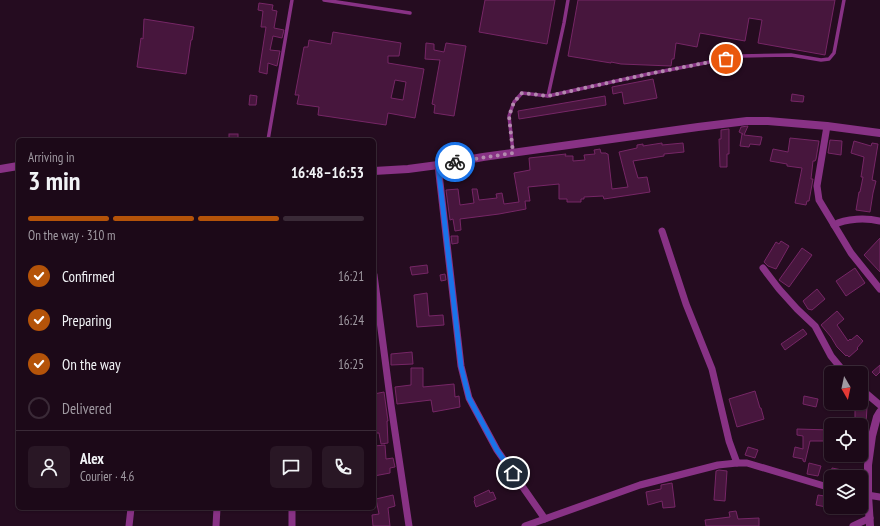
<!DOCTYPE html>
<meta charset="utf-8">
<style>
body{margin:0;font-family:"PT Sans Narrow",sans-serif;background:#291725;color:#f1f3f6;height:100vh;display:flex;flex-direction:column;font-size:15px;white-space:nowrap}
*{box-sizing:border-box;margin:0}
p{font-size:13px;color:#a09aa2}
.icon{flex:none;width:22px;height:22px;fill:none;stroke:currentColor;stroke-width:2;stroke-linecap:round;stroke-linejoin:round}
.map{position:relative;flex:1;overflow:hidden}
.sheet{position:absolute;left:16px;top:138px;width:360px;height:372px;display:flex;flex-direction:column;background:#1c0918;border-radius:6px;box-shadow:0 1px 3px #0004,0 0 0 1px #3a2a37}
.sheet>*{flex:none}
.needle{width:26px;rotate:171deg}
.tools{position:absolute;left:824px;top:366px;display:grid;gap:8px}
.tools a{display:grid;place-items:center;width:44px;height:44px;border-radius:6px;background:#1c0918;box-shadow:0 1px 3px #0004,0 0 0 1px #3a2a37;font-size:20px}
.pin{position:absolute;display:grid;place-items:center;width:34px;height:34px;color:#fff;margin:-17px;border:2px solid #fff;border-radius:50%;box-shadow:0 1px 4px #0007}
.courier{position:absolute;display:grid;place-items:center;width:40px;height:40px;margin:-20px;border:3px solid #1a73e8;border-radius:50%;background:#fff;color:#222;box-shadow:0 1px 5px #0007}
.headline em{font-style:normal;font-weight:700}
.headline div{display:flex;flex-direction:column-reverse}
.headline{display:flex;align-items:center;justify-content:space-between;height:68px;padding:0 12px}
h1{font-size:26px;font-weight:700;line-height:30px}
.bar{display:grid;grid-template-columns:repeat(4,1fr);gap:6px 4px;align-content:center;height:48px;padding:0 12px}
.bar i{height:5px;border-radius:3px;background:#3a2a37}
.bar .on{background:#b45309}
.bar p{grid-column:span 4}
.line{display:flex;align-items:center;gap:10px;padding:0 12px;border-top:1px solid #3a2a37}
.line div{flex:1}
.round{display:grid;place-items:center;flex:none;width:42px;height:42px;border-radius:6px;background:#291725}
ol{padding:0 12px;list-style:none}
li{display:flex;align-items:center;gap:12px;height:44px}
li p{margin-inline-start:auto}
li .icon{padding:4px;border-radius:50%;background:#b45309;color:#fff;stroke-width:4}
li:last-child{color:#a09aa2}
li i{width:22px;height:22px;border:2px solid #3a2a37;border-radius:50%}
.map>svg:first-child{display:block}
.building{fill:#47163d;stroke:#762666;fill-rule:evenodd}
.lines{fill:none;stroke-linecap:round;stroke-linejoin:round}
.service{stroke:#883285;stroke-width:3.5}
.minor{stroke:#883285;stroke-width:7}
.tertiary{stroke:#883285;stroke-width:8}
.done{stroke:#b38bae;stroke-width:4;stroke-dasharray:0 7.2}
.route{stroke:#1a73e8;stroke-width:5}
</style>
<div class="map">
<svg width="880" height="526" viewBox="0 0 880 526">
<rect width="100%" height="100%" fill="#250c20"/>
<!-- building -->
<g class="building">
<polygon points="485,0 555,0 547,44 479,32"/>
<polygon points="578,0 835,0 825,55 758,43 762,20 749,18 745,41 700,33 697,47 676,43 674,59 672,59 671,66 621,64 611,62 611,63 568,56"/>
<polygon points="259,3 273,5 272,10 277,11 274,28 284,30 282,38 273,36 270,50 280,51 277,66 268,63 267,74 259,72 266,27 261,27 263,11 258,10"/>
<polygon points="144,19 194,27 192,40 191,40 186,74 137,67 141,38 143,39"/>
<path d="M333,32L401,43L399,56H388V63L424,69L415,118L388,113L386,125L318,115L319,107L297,104L299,95H295L304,47H308L309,40L331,44ZM395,80L406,82L403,100L391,98Z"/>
<polygon points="426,43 434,44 434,50 444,52 446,43 466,46 454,116 434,113 435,105 432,104 440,60 425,59"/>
<polygon points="653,79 657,98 624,104 622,92 613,94 612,87"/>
<polygon points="792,94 804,96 803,102 791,101"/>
<polygon points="250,95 257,96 256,105 249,105"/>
<polygon points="605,96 606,105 519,119 518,111"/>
<polygon points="748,126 744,135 762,137 760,145 750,144 749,147 740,146 742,134 743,134 739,132 741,127"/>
<polygon points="729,129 729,154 727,154 727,167 720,167 719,139 721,139 721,130"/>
<rect x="229" y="134" width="9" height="6"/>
<polygon points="790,138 819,141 816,159 815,161 813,161 811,179 813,179 809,201 807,201 806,205 795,203 802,168 787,166 787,164 770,161 773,149 788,152"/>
<polygon points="830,140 842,141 841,155 828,153"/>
<polygon points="854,141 871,146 872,143 878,144 872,180 876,181 873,193 870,212 856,210 859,192 860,192 863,177 861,177 864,157 851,153"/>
<polygon points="662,143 662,145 683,143 684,152 664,154 664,156 633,161 638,178 647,177 650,192 604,199 603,196 584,197 584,199 581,199 581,202 567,202 567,199 559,199 559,184 528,187 530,201 525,201 526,209 499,214 460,219 461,230 455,231 453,219 450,220 446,190 458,189 460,205 474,203 472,189 477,189 479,200 497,198 496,194 502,193 504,204 519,202 514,173 530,170 529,158 566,154 565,156 573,156 573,161 585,160 584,155 595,154 594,150 600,149 601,153 606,153 607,154 608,154 612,189 628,187 619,152 637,148 637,145 643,144 643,146"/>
<polygon points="451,236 458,236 458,243 452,244"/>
<polygon points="880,238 880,272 864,255"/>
<polygon points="781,241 789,246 776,269 768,266 764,262 776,242 779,244"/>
<polygon points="802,248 812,255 789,287 779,280"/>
<polygon points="427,265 428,273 412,275 410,267"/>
<polygon points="855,268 865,283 846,296 836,281"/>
<polygon points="445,274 446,280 441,281 440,275"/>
<polygon points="817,289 825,299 812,310 808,309 803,301"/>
<polygon points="427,293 429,316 443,315 444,325 417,327 414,295"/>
<polygon points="837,311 844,319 837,325 848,341 850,339 851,340 857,335 863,341 857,348 858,349 849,357 847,355 846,356 837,347 831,337 821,325"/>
<polygon points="803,329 807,334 785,350 781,344"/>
<polygon points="412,352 413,364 391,365 391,354"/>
<polygon points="880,365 880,372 876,376 872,372"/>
<polygon points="411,368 423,368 423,387 454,384 455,397 459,396 460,407 433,412 431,400 397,404 395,387 411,385"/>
<polygon points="755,391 760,408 761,408 764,419 737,427 729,399"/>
<polygon points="384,392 388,421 387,421 388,443 381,444 379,433 374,433 374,394"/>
<polygon points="804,396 818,399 816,407 803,404"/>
<polygon points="855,406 867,407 866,424 855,423"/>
<polygon points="797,429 831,430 831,441 810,441 805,462 803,461 803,459 793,457 795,447 803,449 803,436 797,435"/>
<polygon points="385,445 386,459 393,458 395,467 390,468 390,473 374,476 374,446"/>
<polygon points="748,447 758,450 755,458 745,455"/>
<polygon points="809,463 821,466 818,476 807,474"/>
<polygon points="832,468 847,471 846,477 830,477"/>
<polygon points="719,470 727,471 725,501 714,500 716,471"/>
<polygon points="672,483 675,507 663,508 662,501 648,505 646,492 661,489 661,485"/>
<polygon points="489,490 490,493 493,492 496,499 476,507 474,501 475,500 474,497"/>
<polygon points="393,495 395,506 388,508 390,526 373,526 372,515 379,514 376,499"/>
<polygon points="818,495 831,497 831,508 816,505"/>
<polygon points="736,511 738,519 759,518 759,526 706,526 705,520 730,517 729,512"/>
</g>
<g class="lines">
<!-- service -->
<g class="service">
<polyline points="324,0 410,13"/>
<polyline points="548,96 564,23 568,0"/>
<polyline points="268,140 292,0"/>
<polyline points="513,152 509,116 514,102 522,93 548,96 648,74 741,56 791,55 821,60 829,59 834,53 844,0"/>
</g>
<!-- minor -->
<g class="minor">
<polyline points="827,126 817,186 819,200 851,253 880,289"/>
<polyline points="438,165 461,366 469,398 497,450 545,519"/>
<path d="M834,225C846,218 867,218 880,221"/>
<polyline points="662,231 686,304 712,369 729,441 737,463"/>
<polyline points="763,268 779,289 797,309 815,326 831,356 845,373"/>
<polyline points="374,275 391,405 409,526"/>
<polyline points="861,389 880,405"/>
<polyline points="861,494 880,497"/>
<polyline points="292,508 292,526"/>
<polyline points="129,526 131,508"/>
<polyline points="216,526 217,508"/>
<polyline points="525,526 640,485 718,465 737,463 747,463 831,488"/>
<polyline points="853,526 870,518"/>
</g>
<!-- tertiary -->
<g class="tertiary">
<polyline points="0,169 18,166"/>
<polyline points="374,171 408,169 438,165 483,157 698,127 747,121 768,121 827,126 880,133"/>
<polyline points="870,526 868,495 868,465 872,436 877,417 880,412"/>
</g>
</g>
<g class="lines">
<!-- done -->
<polyline class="done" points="455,162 513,153 509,116 514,102 522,93 548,96 648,74 726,59"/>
<!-- route -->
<polyline class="route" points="455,162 438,165 461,366 469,398 497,450 513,473"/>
</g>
</svg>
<div class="tools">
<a><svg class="needle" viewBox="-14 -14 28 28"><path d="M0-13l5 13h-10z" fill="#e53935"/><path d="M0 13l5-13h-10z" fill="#a09aa2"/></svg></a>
<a><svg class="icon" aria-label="locate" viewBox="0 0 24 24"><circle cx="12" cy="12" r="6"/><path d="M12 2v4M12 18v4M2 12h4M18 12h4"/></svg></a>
<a><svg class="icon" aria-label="layers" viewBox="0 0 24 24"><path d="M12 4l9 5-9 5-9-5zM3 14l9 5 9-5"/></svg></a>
</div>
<div class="pin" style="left:726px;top:59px;background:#ea580c"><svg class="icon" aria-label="bag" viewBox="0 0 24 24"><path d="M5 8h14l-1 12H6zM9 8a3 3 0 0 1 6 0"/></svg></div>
<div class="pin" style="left:513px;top:473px;background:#1f2937"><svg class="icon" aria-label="home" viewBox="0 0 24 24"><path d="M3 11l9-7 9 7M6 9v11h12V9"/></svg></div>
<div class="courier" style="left:455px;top:162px"><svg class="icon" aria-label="bike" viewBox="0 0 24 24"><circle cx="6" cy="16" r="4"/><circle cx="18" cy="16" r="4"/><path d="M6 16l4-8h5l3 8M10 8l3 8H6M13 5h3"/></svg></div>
<section class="sheet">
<div class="headline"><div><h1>3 min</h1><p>Arriving in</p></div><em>16:48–16:53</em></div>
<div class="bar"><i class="on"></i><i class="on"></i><i class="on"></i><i></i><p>On the way · 310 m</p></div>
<ol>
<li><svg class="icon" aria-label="check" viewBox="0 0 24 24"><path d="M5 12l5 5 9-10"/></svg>Confirmed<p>16:21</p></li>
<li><svg class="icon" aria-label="check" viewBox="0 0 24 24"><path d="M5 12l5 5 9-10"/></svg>Preparing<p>16:24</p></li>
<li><svg class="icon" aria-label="check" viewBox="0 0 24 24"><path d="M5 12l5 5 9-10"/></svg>On the way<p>16:25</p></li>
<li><i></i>Delivered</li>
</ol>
<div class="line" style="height:72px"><a class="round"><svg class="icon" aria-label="person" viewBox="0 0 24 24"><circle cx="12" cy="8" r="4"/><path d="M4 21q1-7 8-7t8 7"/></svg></a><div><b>Alex</b><p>Courier · 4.6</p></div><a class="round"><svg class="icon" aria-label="chat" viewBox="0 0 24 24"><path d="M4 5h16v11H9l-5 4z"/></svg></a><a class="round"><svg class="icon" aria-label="phone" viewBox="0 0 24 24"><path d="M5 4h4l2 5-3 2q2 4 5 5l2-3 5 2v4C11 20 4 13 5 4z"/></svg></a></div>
</section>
</div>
